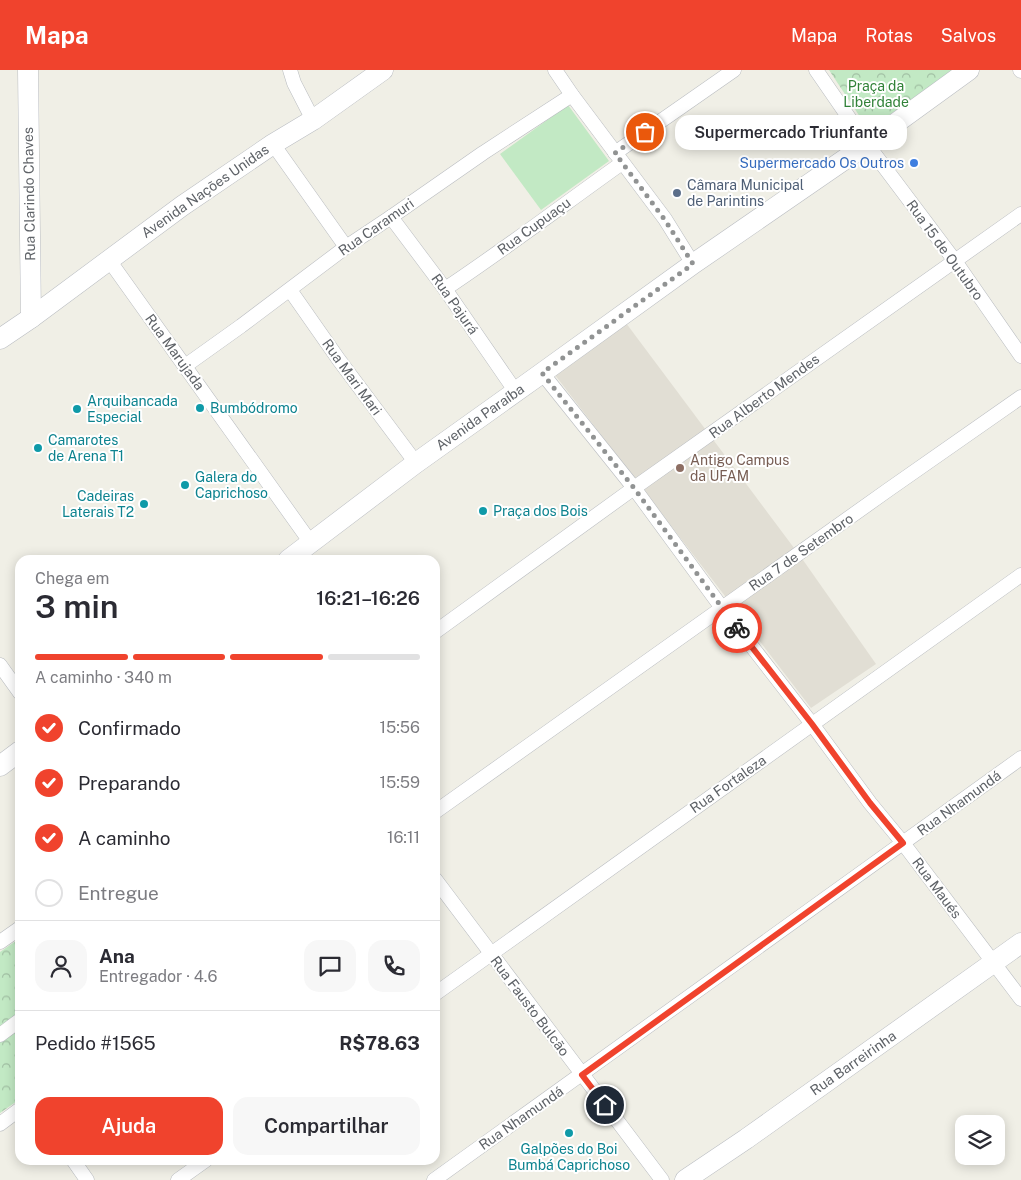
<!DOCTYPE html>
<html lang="pt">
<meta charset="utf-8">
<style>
body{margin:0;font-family:"Public Sans",sans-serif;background:#f7f7f7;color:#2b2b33;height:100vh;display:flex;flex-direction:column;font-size:19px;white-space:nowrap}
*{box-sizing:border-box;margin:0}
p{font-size:16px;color:#7c7c81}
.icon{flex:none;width:28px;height:28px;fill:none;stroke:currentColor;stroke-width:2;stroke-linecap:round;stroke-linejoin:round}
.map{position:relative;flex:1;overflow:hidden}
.drawer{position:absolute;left:15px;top:485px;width:425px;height:610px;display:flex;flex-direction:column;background:#fff;border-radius:15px;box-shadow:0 2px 12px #0003}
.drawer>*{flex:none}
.buttons{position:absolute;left:955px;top:1045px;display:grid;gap:10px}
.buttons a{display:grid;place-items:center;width:50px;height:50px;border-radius:10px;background:#fff;box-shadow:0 2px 12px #0003;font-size:25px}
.pin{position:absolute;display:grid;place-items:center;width:42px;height:42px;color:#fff;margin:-21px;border:2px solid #fff;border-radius:50%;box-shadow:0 1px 5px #0007}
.courier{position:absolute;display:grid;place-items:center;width:50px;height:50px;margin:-25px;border:4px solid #f0432d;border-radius:50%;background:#fff;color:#222;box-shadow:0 1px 6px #0007}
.bubble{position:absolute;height:35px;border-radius:15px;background:#fff;box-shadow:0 2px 12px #0003;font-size:16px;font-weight:600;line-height:35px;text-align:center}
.headline em{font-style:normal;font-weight:600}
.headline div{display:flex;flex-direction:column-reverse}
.headline{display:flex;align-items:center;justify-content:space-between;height:85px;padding:0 20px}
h1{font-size:32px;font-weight:600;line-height:38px}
.bar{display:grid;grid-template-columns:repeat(4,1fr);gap:8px 5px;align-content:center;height:60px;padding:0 20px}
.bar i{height:6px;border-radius:4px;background:#e1e1e2}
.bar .active{background:#f0432d}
.bar p{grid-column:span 4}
.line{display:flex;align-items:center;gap:12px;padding:0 20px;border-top:1px solid #e1e1e2}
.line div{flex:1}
.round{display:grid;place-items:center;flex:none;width:52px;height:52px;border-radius:15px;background:#f7f7f7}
ol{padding:0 20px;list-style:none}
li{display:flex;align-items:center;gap:15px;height:55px}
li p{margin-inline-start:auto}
li .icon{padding:5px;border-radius:50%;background:#f0432d;color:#fff;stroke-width:4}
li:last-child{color:#7c7c81}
li i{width:28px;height:28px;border:2px solid #e1e1e2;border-radius:50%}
.action{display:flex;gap:10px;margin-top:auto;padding:10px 20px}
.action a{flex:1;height:58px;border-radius:15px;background:#f0432d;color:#fff;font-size:20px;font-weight:600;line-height:58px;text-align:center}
.action a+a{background:#f7f7f7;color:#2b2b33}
header{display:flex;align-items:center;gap:30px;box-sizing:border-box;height:70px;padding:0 25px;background:#f0432d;color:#fff}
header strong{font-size:24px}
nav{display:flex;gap:28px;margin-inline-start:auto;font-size:18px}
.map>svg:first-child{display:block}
.education{fill:#e1ded4}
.forest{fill:url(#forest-crowns)}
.pitch{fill:#c2e9c4}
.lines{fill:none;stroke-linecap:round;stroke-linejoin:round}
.street-casing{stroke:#b9bcc0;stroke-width:15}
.secondary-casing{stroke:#babdc2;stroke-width:21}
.street{stroke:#fff;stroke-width:14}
.secondary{stroke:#fff;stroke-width:20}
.done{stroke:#919393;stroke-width:5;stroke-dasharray:0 9}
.route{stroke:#f0432d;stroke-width:6}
.shop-dot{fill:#3f7fe0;stroke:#fff;stroke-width:2}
.service-dot{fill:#5c6f8a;stroke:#fff;stroke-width:2}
.culture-dot{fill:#0f9aa8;stroke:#fff;stroke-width:2}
.education-dot{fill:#8d6e63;stroke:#fff;stroke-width:2}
.labels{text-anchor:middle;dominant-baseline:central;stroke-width:4;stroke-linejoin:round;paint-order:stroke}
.park-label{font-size:14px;fill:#318238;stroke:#fff}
.shop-label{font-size:14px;fill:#366cbe;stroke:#fff;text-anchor:end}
.service-label{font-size:14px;fill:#4e5e75;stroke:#fff;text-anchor:start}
.street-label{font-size:14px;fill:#5e6267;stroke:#fff}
.culture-label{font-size:14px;fill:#0d838f;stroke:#fff;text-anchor:start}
.education-label{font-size:14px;fill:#785e54;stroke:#fff;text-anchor:start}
</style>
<header>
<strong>Mapa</strong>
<nav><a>Mapa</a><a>Rotas</a><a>Salvos</a></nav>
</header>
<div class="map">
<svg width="1021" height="1110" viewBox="0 0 1021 1110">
<defs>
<pattern id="forest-crowns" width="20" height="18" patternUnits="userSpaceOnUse" patternTransform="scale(1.25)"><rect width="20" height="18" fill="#c2e9c4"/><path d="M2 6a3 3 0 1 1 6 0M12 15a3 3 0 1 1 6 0" fill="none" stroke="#a1c0a3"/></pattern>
</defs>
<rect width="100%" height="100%" fill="#f0efe6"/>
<!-- education -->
<polygon class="education" points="626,253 803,490 876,594 811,638 555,305"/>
<!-- forest -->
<g class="forest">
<polygon points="829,0 957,0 868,59"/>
<polygon points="20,868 20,1029 0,1043 0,882"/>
</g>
<!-- pitch -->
<polygon class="pitch" points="568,35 609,91 541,140 500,84"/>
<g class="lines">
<!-- street casing -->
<g class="street-casing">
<g id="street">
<polyline points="290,0 294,13 313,50"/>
<polyline points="555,0 572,25 665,149 693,194"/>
<polyline points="816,0 867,74 955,191 1021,286"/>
<polyline points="1020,0 1021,1"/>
<polyline points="273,74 346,177"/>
<polyline points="615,83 734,0"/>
<polyline points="391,147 445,219 516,322"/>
<polyline points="109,190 311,473"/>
<path d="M445,219C505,179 563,135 622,93"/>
<polyline points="290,220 339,290 416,393"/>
<polyline points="185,296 241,256 346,177 391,147 483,83 572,25"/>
<polyline points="542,303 634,418 722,538 812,654 870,733 903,773 1021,929"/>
<polyline points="435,562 634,418 1021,144"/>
<polyline points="0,595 20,623"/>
<polyline points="435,742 888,420 1021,327"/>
<polyline points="435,809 662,1110"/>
<polyline points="0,872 20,858"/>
<polyline points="435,924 1021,505"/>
<polyline points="0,965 20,950"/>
<polyline points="0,1054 20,1039"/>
<polyline points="73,1090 87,1110"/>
<polyline points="178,1110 206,1090"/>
<polyline points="434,1110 1021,688"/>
</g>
</g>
<!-- secondary casing -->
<g class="secondary-casing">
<g id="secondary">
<polyline points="28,0 31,248"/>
<polyline points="0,269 31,248 182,136 273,74 313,50 383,0"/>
<polyline points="288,490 416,393 542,303 693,194 867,74 969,0"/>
<polyline points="0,696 20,681"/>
<polyline points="685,1110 746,1069 1021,873"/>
</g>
</g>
<!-- street -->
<use href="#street" class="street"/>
<!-- secondary -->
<use href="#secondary" class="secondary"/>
</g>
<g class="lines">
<!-- done -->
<polyline class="done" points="645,62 615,83 665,150 693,194 542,303 634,418 737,558"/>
<!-- route -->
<polyline class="route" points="605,1035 582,1005 903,773 870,733 812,654 737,558"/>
</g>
<!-- markers -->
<circle class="shop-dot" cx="914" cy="93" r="5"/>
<circle class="service-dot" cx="677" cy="123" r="5"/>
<g class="culture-dot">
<circle cx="200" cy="338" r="5"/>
<circle cx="77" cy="339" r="5"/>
<circle cx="38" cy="378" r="5"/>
<circle cx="185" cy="415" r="5"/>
<circle cx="144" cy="434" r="5"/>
<circle cx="483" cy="441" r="5"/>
<circle cx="569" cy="1063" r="5"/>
</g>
<circle class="education-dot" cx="680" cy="398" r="5"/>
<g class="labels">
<!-- park labels -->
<g class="park-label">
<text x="876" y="16">Praça da<tspan x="876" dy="16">Liberdade</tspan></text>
</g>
<!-- shop labels -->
<g class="shop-label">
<text x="904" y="93">Supermercado Os Outros</text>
</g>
<!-- service labels -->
<g class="service-label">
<text x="687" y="115">Câmara Municipal<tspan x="687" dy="16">de Parintins</tspan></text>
</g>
<!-- street labels -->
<g class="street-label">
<text transform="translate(205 121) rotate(-35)">Avenida Nações Unidas</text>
<text transform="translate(29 124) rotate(-91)">Rua Clarindo Chaves</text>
<text transform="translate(534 156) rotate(-36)">Rua Cupuaçu</text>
<text transform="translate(376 157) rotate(-35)">Rua Caramuri</text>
<text transform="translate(945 180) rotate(54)">Rua 15 de Outubro</text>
<text transform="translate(455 234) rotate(55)">Rua Pajurá</text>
<text transform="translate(175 282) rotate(54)">Rua Marujada</text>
<text transform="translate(352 307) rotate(54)">Rua Mari Mari</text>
<text transform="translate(764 326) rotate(-36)">Rua Alberto Mendes</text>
<text transform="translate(480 347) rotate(-35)">Avenida Paraíba</text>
<text transform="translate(801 482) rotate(-35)">Rua 7 de Setembro</text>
<text transform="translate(728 714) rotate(-35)">Rua Fortaleza</text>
<text transform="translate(959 733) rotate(-36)">Rua Nhamundá</text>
<text transform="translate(937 818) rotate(53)">Rua Maués</text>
<text transform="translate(530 936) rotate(53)">Rua Fausto Bulcão</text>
<text transform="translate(853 993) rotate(-35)">Rua Barreirinha</text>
<text transform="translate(521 1048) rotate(-35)">Rua Nhamundá</text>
</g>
<!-- culture labels -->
<g class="culture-label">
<text x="87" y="331">Arquibancada<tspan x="87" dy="16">Especial</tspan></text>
<text x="210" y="338">Bumbódromo</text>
<text x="48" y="370">Camarotes<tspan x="48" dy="16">de Arena T1</tspan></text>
<text x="195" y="407">Galera do<tspan x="195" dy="16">Caprichoso</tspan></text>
<text x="134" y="426" text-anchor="end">Cadeiras<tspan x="134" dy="16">Laterais T2</tspan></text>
<text x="493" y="441">Praça dos Bois</text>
<text x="569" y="1079" text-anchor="middle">Galpões do Boi<tspan x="569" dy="16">Bumbá Caprichoso</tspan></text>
</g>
<!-- education labels -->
<g class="education-label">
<text x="690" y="390">Antigo Campus<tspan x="690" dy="16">da UFAM</tspan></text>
</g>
</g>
</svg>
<div class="buttons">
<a><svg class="icon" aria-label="layers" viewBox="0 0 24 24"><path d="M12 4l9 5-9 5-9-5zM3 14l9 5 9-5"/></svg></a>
</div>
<div class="pin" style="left:645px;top:62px;background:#ea580c"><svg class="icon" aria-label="bag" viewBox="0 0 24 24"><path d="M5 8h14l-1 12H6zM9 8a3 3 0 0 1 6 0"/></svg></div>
<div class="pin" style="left:605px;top:1035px;background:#1f2937"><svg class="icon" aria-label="home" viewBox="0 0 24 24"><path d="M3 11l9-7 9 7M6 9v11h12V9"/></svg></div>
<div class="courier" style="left:737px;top:558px"><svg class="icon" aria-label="bike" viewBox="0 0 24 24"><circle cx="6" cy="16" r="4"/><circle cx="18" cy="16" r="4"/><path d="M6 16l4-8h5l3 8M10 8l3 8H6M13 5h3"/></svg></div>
<div class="bubble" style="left:675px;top:45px;width:232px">Supermercado Triunfante</div>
<section class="drawer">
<div class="headline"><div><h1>3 min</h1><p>Chega em</p></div><em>16:21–16:26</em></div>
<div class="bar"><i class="active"></i><i class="active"></i><i class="active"></i><i></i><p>A caminho · 340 m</p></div>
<ol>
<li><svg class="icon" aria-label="check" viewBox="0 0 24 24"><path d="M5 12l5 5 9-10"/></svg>Confirmado<p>15:56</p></li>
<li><svg class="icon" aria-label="check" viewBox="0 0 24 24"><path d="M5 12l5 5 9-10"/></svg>Preparando<p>15:59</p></li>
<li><svg class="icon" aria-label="check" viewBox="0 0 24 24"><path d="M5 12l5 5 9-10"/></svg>A caminho<p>16:11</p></li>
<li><i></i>Entregue</li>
</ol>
<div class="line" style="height:90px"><a class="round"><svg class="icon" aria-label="person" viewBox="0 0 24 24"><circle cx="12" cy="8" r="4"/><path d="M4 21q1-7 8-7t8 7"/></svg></a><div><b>Ana</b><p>Entregador · 4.6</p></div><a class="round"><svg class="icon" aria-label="chat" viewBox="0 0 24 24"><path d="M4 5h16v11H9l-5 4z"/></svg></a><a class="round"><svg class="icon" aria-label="phone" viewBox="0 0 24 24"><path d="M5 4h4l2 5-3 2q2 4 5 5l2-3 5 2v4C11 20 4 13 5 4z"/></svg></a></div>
<div class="line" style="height:65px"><div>Pedido #1565</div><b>R$78.63</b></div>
<div class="action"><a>Ajuda</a><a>Compartilhar</a></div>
</section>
</div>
